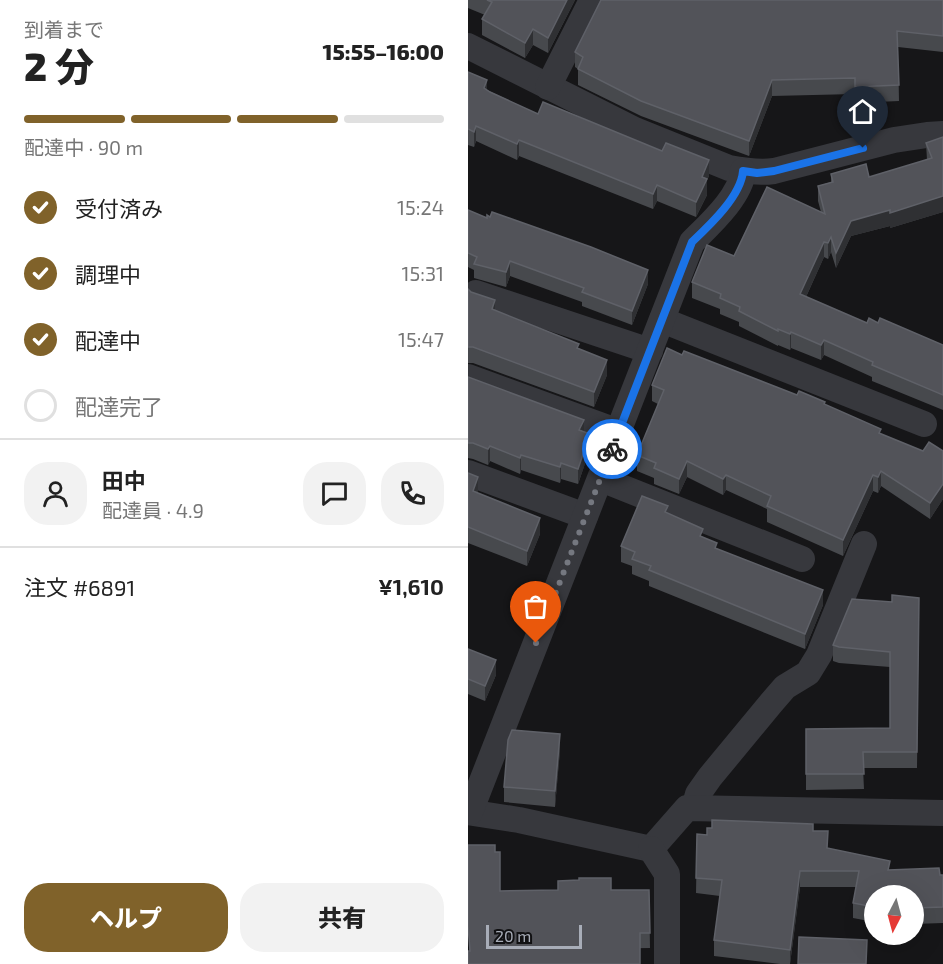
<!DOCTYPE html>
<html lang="ja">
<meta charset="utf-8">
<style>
body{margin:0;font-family:"Exo 2","Noto Sans JP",sans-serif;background:#f2f2f2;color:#222;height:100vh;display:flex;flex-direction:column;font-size:22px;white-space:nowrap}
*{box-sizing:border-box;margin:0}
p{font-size:20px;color:#767676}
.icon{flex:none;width:33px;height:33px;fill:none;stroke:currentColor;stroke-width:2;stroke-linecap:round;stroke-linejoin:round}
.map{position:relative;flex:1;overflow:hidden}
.drawer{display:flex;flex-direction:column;background:#fff;width:468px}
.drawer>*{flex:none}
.needle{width:39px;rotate:186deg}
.fabs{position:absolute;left:396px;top:885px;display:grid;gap:12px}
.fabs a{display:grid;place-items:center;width:60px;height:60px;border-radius:50%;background:#fff;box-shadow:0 6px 24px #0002;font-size:30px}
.scale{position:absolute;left:18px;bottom:15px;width:96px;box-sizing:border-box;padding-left:6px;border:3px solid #a8adb8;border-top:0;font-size:16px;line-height:21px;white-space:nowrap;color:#a8adb8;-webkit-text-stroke:4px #111113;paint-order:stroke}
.pin{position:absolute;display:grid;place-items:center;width:51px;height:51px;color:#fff;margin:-62px -26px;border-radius:50% 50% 50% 0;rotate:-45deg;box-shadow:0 0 6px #0007}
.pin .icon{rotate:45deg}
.courier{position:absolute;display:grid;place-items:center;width:60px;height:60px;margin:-30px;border:4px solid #1a73e8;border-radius:50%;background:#fff;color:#222;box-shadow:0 2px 8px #0007}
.headline em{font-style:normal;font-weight:800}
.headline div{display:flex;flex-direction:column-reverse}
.headline{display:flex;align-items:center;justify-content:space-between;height:102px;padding:0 24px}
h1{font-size:39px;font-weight:800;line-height:45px}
.bar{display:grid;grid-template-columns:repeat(4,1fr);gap:9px 6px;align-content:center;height:72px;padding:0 24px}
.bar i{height:8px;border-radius:4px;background:#e0e0e0}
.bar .on{background:#80622a}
.bar p{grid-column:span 4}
.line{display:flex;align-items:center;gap:15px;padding:0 24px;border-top:2px solid #e0e0e0}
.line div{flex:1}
.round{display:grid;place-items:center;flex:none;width:63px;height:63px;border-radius:24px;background:#f2f2f2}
ol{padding:0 24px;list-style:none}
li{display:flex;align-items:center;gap:18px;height:66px}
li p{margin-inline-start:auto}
li .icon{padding:6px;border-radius:50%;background:#80622a;color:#fff;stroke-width:4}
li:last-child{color:#767676}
li i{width:33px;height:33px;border:3px solid #e0e0e0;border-radius:50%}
.button{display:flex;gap:12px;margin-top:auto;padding:12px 24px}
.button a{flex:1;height:69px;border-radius:24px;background:#80622a;color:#fff;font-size:24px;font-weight:800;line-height:69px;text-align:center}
.button a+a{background:#f2f2f2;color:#222}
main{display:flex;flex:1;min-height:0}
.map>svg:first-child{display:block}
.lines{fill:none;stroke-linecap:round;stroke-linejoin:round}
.minor{stroke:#37383d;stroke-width:26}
.wall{fill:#47494d}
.shaded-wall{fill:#2f3033}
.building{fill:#525359;stroke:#5f6168;stroke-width:1.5}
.done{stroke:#757880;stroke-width:6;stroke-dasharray:0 10.8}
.route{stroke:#1a73e8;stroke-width:8}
</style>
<main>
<section class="drawer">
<div class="headline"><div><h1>2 分</h1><p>到着まで</p></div><em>15:55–16:00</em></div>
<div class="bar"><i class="on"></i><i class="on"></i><i class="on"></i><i></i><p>配達中 · 90 m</p></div>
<ol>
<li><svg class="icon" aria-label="check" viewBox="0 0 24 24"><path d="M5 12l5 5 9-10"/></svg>受付済み<p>15:24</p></li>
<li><svg class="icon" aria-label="check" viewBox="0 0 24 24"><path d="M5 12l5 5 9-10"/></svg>調理中<p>15:31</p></li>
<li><svg class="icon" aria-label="check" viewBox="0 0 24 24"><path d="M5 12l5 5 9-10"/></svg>配達中<p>15:47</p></li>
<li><i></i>配達完了</li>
</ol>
<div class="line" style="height:108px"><a class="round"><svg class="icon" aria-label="person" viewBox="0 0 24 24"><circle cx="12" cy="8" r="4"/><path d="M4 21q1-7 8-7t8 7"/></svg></a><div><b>田中</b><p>配達員 · 4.9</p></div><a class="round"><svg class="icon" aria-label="chat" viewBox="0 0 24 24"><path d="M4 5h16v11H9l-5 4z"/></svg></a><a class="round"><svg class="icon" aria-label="phone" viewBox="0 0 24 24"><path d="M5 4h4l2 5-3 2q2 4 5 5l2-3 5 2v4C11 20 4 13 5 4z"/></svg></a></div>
<div class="line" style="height:78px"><div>注文 #6891</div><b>¥1,610</b></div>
<div class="button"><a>ヘルプ</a><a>共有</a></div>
</section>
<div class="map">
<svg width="475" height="964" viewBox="0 0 475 964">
<rect width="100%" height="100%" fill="#161618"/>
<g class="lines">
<!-- minor -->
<g class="minor">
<path d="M0,46L167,130L261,168C277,171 290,173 306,171L426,140L459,135L475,134"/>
<polyline points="80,87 124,0"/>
<polyline points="8,293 182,351"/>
<polyline points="194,320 456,424"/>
<polyline points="0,377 151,432"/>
<polyline points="0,473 117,516"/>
<polyline points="133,479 334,559"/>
<polyline points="226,808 230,794 242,777 304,702 317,687 340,673 351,655 396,544"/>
<polyline points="0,812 51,820 183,849 219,808 475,813"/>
<path d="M2,812L224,242C242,224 273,196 275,171"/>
<polyline points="183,849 199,874 199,964"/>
</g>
</g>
<!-- wall -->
<g class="wall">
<polygon points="0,0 107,0 80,53 65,45 57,58 14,35 14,19 17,15 0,8"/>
<polygon points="475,0 475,52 430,47 431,101 387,103 387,94 304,96 281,156 173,116 110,85 110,69 107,67 107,52"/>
<polygon points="0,72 19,90 70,114 241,176 239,180 239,195 228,217 189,201 185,209 51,156 49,160 8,141 6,147 0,145"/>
<polygon points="475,137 475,212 422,228 422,226 383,236 368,268 363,252 360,259 356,257 338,297 399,323 410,323 475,345 475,410 404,381 404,377 356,355 353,360 323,348 322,350 310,345 310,346 271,326 271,322 252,314 252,309 224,298 224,282 266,256 353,212 350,201 350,186 363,182 363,174 401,177 459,160 458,143"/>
<polygon points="0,210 180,284 164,325 114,306 114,302 42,276 38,287 6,278 6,270 0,267"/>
<polygon points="0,289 27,310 111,349 139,375 126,407 5,363 0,363"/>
<polygon points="214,355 357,405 413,434 455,451 475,451 475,499 462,519 413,486 410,493 405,491 375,556 299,522 299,509 258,490 255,495 219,477 211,494 186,484 186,478 169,471 169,455 190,404 184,401 184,385"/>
<polygon points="0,377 116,432 122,449 110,484 93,479 92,483 53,470 52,474 22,461 20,465 5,459 0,458"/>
<polygon points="0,473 10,493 72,534 59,566 0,543"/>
<polygon points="200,513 235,537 249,549 355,605 337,649 181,586 181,581 164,574 164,566 153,562 153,546"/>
<polygon points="451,598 449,768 395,768 396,789 338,790 338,729 422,728 422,667 371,663 365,661 365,645 424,602"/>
<polygon points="0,649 28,675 17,701 0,694"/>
<polygon points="92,750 87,807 36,802 36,787"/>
<polygon points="345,831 360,849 422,870 475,875 475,923 446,924 446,896 406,896 406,922 385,918 385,903 388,887 332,887 322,964 312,964 246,956 246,940 252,896 228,893 229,834 239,835"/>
<polygon points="0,845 27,852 32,891 181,890 182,948 1,951"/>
</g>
<!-- shaded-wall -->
<g class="shaded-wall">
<polygon points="99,0 107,0 80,53 80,38"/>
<polygon points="65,29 65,45 57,58 57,43"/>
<polygon points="19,80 19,95 16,88"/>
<polygon points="304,80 304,96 281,156 281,141"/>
<polygon points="8,126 8,141 6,147 6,132"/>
<polygon points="51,140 51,156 49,160 49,144"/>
<polygon points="241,160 241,176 239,180 239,195 228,217 228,202 234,177"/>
<polygon points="189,185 189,201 185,209 185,194"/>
<polygon points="475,196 475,212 422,228 422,213"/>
<polygon points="422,210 422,226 383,236 368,268 368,253 383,221"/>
<polygon points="363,237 363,252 360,259 360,243"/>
<polygon points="356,242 356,257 332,310 332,294"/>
<polygon points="42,261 42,276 38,287 38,272"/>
<polygon points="180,270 180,284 164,325 164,311"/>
<polygon points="27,300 27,315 24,309"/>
<polygon points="323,332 323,348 322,350 322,334"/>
<polygon points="356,340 356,355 353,360 353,345"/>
<polygon points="139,360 139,375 126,407 126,392"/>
<polygon points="116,420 116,435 111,430"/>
<polygon points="122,434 122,449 110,484 110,469"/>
<polygon points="22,446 22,461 20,465 20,449"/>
<polygon points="53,455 53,470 52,474 52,458"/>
<polygon points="219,461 219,477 211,494 211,479"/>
<polygon points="93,463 93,479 92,483 92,467"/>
<polygon points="413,471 413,486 410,493 410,477"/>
<polygon points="258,475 258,490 255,495 255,479"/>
<polygon points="405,475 405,491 375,556 375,540"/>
<polygon points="10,477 10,493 5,507 5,491"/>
<polygon points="475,484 475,499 462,519 462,503"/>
<polygon points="72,518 72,534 59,566 59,551"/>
<polygon points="355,590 355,605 337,649 337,634"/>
<polygon points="28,660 28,675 17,701 17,686"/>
<polygon points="92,734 92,750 87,807 87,791"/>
<polygon points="332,871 332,887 322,964 322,950"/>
</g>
<!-- building -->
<g class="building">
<polygon points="19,0 99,0 80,38 65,29 57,43 14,19 24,2"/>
<polygon points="133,0 475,0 475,36 429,31 431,85 387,87 387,78 304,80 281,141 173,101 110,69 115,57 107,52"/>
<polygon points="0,72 19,80 16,88 22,92 70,114 75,102 194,151 198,143 241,160 234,177 239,179 228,202 189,185 185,194 51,140 49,144 8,126 6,132 0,129"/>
<polygon points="475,137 475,196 422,213 422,210 383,221 368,253 363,237 360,243 356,242 332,294 399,323 401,318 410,323 412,318 475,345 475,395 404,365 405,362 356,340 353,345 323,332 322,334 310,329 310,331 271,311 272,307 252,298 253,294 224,282 239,245 266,256 299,187 357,214 350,186 365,182 363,174 398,164 401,177 464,158 458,143"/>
<polygon points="0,210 19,218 19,215 22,217 24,212 123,247 180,270 164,311 114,292 116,288 42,261 38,272 6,264 9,257 0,253"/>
<polygon points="0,289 3,292 27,300 24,309 111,344 109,348 139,360 126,392 5,347 0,347"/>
<polygon points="199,348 214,355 216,351 329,395 331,391 357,402 356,404 413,429 411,433 455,451 461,442 475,451 475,484 462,503 413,471 410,477 405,475 375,540 299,506 303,496 258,475 255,479 219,461 211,479 186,468 188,463 169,455 196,390 184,385"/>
<polygon points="0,377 116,420 111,430 122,434 110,469 93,463 92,467 53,455 52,458 22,446 20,449 5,443 0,443"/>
<polygon points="0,473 10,477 5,491 72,518 59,551 0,527"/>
<polygon points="174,496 200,506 197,512 235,529 232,536 249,543 247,548 355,590 337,634 181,570 183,566 164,559 167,552 153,546"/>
<polygon points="424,595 451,598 449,752 395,752 396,774 338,774 338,729 422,728 422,652 371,647 365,645 384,599 424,602"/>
<polygon points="0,649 28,660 17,686 0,679"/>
<polygon points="44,730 92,734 87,791 36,787 40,740"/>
<polygon points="244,820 345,824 345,831 360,831 359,848 422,861 420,870 471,868 472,875 475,875 475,907 446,908 446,896 406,896 406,907 385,903 391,871 332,871 322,950 246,940 254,880 228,878 229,834 239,835 239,828 244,828"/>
<polygon points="0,845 27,845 27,852 32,852 32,891 90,890 90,881 111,880 111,878 143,878 143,890 181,890 182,933 172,933 172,964 0,964 0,951 2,951 0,925"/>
<polygon points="331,937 399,940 398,964 330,964"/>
</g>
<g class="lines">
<!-- done -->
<polyline class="done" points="68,643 144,449"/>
<!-- route -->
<path class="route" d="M144,449L224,242C242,225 273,196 275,171L289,173L306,171L395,148"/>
</g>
</svg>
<div class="fabs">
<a><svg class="needle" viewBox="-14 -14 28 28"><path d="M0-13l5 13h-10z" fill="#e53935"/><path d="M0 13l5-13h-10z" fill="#767676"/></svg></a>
</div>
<div class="scale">20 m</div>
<div class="pin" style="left:68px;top:643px;background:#ea580c"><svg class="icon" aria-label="bag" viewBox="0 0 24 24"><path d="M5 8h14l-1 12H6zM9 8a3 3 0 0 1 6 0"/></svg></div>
<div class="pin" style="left:395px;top:148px;background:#1f2937"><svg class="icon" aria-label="home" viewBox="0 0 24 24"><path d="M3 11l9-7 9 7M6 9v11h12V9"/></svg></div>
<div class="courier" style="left:144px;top:449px"><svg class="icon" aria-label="bike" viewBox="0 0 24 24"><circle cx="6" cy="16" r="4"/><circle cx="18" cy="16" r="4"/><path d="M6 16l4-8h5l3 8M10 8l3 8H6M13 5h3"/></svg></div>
</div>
</main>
